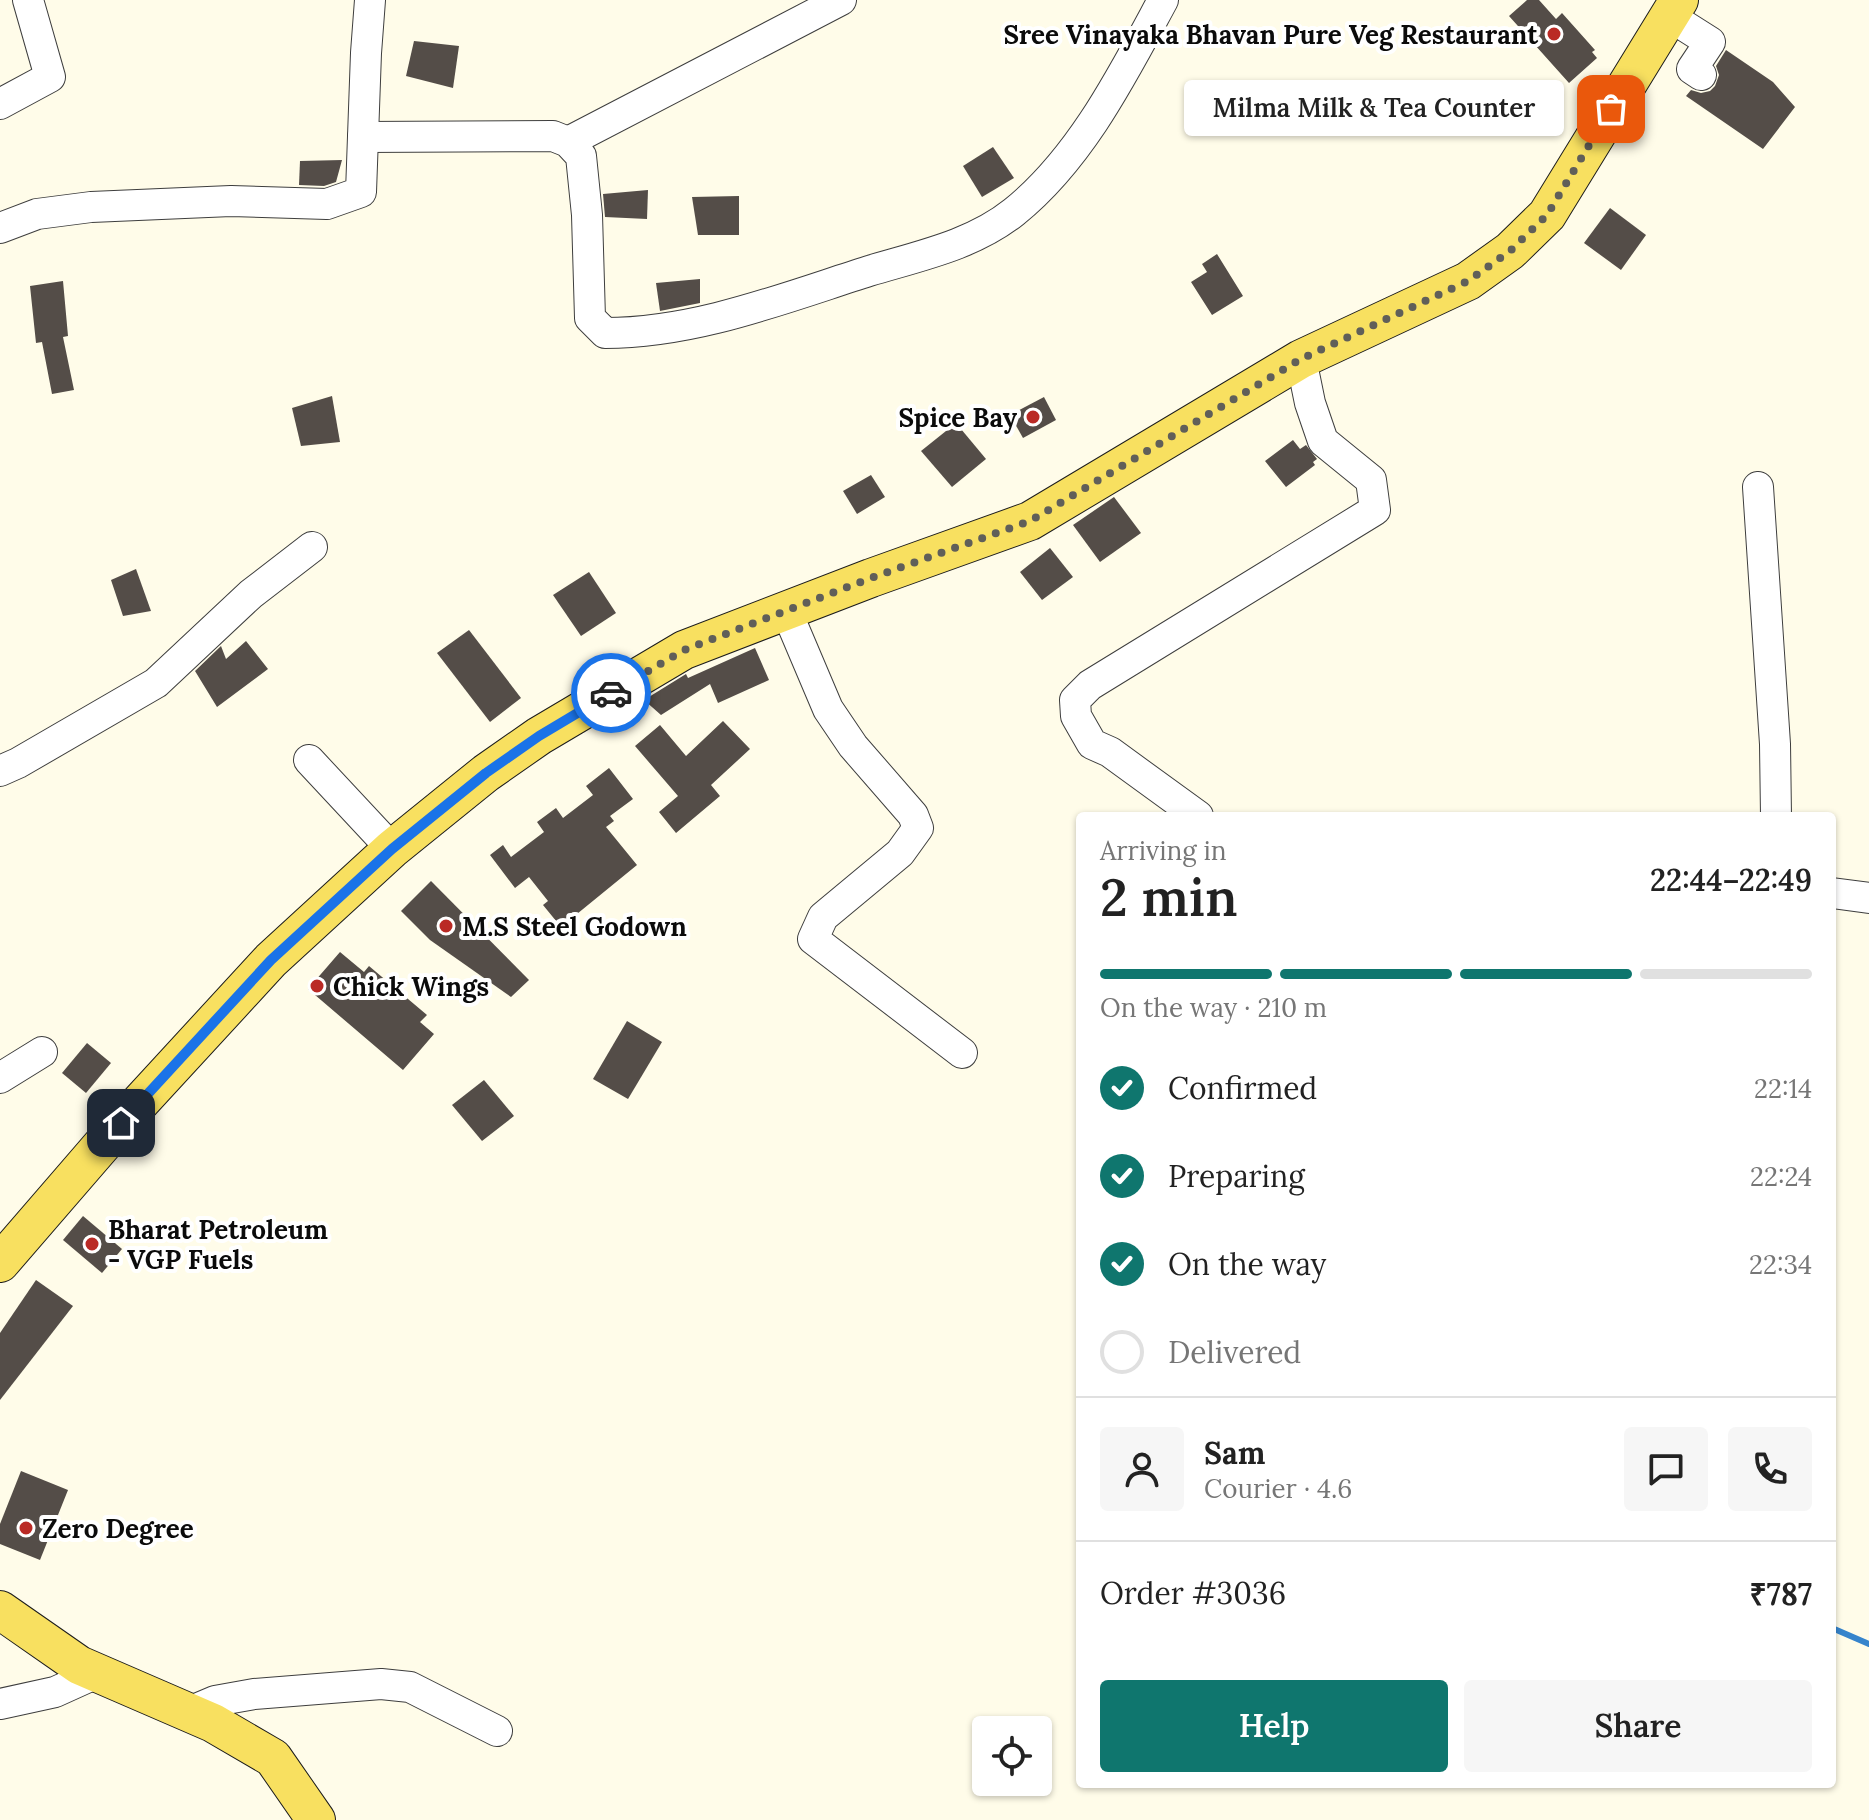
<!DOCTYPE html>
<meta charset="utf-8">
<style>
body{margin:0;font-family:Lora,serif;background:#f6f6f6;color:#222;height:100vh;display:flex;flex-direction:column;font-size:30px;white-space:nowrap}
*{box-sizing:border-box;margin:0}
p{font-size:26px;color:#767676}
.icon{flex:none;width:44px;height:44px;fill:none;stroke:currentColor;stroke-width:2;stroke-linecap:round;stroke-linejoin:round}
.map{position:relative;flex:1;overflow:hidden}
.sheet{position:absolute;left:1076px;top:812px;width:760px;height:976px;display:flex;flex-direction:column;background:#fff;border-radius:8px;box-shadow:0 2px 6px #0004}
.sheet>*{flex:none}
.fabs{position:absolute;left:972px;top:1716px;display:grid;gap:16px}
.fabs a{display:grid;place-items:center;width:80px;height:80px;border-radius:8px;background:#fff;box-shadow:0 2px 6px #0004;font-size:40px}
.pin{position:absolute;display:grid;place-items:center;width:68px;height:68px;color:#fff;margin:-34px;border-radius:16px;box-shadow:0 4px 12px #0006}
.courier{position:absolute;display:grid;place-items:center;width:80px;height:80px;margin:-40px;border:6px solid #1a73e8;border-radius:50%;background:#fff;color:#222;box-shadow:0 2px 10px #0007}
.bubble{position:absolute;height:56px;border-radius:8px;background:#fff;box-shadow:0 2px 6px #0004;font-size:26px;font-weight:600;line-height:56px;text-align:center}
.summary em{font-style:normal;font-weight:600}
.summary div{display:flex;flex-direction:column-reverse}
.summary{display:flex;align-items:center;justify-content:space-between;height:136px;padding:0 24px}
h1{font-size:52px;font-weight:600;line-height:60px}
.bar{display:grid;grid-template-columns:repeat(4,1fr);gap:12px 8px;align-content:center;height:96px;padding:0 24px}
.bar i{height:10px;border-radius:6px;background:#e0e0e0}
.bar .current{background:#0f766e}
.bar p{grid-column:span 4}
.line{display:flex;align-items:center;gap:20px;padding:0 24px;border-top:2px solid #e0e0e0}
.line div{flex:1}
.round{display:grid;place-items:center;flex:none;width:84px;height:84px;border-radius:8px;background:#f6f6f6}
ol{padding:0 24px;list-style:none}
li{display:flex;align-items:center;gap:24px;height:88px}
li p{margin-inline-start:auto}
li .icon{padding:8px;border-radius:50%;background:#0f766e;color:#fff;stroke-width:4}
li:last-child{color:#767676}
li i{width:44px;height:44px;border:4px solid #e0e0e0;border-radius:50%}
.action{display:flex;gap:16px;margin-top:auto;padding:16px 24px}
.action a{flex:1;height:92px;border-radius:8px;background:#0f766e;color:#fff;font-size:32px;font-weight:600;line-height:92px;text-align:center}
.action a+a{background:#f6f6f6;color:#222}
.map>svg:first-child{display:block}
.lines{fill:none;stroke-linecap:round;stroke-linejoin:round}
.stream{stroke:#3684cc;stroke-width:6}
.building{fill:#544d48}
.minor-casing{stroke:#3e3e3e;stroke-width:32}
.major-casing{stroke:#1c1c1c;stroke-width:40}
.minor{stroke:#fff;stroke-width:30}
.major{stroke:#f8e060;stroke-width:38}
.done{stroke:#605f59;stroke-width:8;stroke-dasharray:0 14.4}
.route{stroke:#1a73e8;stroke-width:10}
.poi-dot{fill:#ba2a25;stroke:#fff;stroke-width:3}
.labels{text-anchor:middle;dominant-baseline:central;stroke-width:8;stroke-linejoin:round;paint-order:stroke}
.poi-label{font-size:26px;font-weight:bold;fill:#0b0b0b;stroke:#fff;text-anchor:start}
</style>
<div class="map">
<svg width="1869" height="1820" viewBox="0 0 1869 1820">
<rect width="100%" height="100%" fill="#fffce9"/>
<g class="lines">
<!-- stream -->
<polyline class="stream" points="1832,1628 1869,1644"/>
</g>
<!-- building -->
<g class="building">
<polygon points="1527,0 1539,0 1556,19 1562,13 1595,50 1592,52 1597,58 1569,83 1509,16"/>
<polygon points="414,41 459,46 453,88 406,76"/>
<polygon points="1726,50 1773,82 1795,107 1763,149 1686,96 1691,90 1701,93 1710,91 1715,86 1719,75 1716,66"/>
<polygon points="993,147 1014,178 982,197 963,166"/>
<polygon points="342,160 336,182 324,186 299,185 300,161"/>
<polygon points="648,190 647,219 605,217 603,194"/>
<polygon points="739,196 739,235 698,235 692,197"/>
<polygon points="1610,208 1646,235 1621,270 1584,243"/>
<polygon points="1217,254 1243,296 1212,315 1191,282 1207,272 1202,264"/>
<polygon points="700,279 700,303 660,311 656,283"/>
<polygon points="63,281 68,336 63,337 74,390 52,394 42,342 36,343 30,286"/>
<polygon points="332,396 340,442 301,446 292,408"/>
<polygon points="1044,397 1056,420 1023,438 1010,415"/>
<polygon points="956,423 986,459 952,487 921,451"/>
<polygon points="1293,440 1300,449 1306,445 1317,459 1313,462 1315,465 1286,487 1265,461"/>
<polygon points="871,475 885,497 857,514 843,491"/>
<polygon points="1114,497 1141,533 1100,562 1073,525"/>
<polygon points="1050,548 1073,577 1042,600 1020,572"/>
<polygon points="136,569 151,611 123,616 111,580"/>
<polygon points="589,572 616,613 581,636 553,595"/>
<polygon points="469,630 521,698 490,722 437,653"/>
<polygon points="246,641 268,669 217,707 195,671 221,646 226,659"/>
<polygon points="755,648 769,680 718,703 710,684 661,715 644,700 686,674 688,678"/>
<polygon points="723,721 750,749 711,785 720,796 676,833 659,812 678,796 635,746 660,725 686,756"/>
<polygon points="609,768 633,799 610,816 614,821 606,827 637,865 561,927 543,905 548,901 529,877 515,888 490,855 503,845 511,857 544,832 537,822 556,808 563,818 593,795 586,786"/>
<polygon points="431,881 529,980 511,997 430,940 401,911"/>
<polygon points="340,952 364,972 369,966 427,1015 420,1022 434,1034 403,1070 308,989"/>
<polygon points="627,1021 662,1042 628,1099 593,1079"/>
<polygon points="87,1043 111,1063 86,1093 62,1073"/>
<polygon points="484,1080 514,1116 482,1141 452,1105"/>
<polygon points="83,1216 122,1249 102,1273 63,1240"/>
<polygon points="36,1280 73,1306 0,1400 0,1333"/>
<polygon points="21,1471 68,1490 40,1560 0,1544 0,1524"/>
</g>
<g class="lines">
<!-- minor casing -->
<g class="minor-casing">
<g id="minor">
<polyline points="1669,16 1710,42 1692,69 1701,75"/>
<polyline points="0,104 50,77 28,0"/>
<path d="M363,137L553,136L568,142L581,156L587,215L590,318L605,333C696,333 784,298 869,271C919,256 973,245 1014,212C1081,158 1123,74 1163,0"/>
<polyline points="568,142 841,0"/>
<polyline points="0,228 37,214 91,207 231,201 327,204 361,192 366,53 370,0"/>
<polyline points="1758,487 1775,744 1776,816"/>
<polyline points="786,610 828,709 853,746 913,815 918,828 900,853 823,917 813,939 962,1053"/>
<polyline points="309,760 392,849"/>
<polyline points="0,771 18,763 156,683 251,594 312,547"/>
<polyline points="1198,816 1110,752 1092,744 1076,716 1075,700 1090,685 1375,510 1371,480 1323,441 1310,403 1301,359"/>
<polyline points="1832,893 1869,898"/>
<polyline points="0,1078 42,1052"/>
<polyline points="0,1704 55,1692 97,1673"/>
<polyline points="189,1712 215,1701 254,1694 381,1684 410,1687 497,1731"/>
</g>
</g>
<!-- major casing -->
<g class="major-casing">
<g id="major">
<polyline points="0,1263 121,1123 271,960 392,849 486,773 539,736 684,650 871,578 1030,521 1301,359 1468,281 1510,251 1547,215 1679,0"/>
<polyline points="0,1610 79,1665 213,1723 273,1758 316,1820"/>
</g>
</g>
<!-- minor -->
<use href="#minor" class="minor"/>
<!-- major -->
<use href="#major" class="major"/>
</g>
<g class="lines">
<!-- done -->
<polyline class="done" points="611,693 684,650 871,578 1030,521 1301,359 1468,281 1510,251 1547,215 1611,109"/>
<!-- route -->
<polyline class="route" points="121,1123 271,960 392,849 486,773 539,736 611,693"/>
</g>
<!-- markers -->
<g class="poi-dot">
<circle cx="1554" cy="34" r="8"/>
<circle cx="1033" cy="417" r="8"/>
<circle cx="446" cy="926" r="8"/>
<circle cx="317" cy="986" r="8"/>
<circle cx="92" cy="1244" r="8"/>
<circle cx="26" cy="1528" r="8"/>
</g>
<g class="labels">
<!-- poi labels -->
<g class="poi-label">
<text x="1538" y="34" text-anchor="end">Sree Vinayaka Bhavan Pure Veg Restaurant</text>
<text x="1017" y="417" text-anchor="end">Spice Bay</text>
<text x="462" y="926">M.S Steel Godown</text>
<text x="333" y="986">Chick Wings</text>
<text x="108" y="1229">Bharat Petroleum<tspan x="108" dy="30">- VGP Fuels</tspan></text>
<text x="42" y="1528">Zero Degree</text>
</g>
</g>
</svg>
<div class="fabs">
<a><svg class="icon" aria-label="locate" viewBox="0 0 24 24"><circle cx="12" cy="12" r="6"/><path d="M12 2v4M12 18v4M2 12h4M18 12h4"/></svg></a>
</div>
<div class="pin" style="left:1611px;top:109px;background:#ea580c"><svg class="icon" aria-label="bag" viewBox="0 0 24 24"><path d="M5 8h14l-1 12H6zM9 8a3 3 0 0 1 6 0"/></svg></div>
<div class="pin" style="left:121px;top:1123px;background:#1f2937"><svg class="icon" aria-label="home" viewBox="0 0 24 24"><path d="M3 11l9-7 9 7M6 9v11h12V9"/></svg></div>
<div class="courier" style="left:611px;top:693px"><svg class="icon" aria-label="car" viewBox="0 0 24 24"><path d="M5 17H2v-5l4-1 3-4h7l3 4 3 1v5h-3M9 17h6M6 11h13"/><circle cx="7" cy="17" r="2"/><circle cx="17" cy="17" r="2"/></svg></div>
<div class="bubble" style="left:1184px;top:80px;width:380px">Milma Milk &amp; Tea Counter</div>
<section class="sheet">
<div class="summary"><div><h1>2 min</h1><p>Arriving in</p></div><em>22:44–22:49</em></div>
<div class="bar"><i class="current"></i><i class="current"></i><i class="current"></i><i></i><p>On the way · 210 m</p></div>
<ol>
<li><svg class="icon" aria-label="check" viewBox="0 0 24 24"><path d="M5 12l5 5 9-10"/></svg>Confirmed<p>22:14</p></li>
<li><svg class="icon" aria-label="check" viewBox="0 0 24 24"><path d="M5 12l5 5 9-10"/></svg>Preparing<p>22:24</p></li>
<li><svg class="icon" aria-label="check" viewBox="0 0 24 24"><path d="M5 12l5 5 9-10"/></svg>On the way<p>22:34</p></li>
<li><i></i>Delivered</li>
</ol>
<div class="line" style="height:144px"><a class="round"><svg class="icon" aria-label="person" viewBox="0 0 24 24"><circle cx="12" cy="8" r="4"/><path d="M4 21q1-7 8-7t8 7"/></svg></a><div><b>Sam</b><p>Courier · 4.6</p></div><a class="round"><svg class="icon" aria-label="chat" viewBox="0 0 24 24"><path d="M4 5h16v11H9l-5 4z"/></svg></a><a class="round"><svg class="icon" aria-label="phone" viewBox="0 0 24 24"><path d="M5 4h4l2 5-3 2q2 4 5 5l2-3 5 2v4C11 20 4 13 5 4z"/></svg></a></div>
<div class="line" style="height:104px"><div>Order #3036</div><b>₹787</b></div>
<div class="action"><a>Help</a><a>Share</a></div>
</section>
</div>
